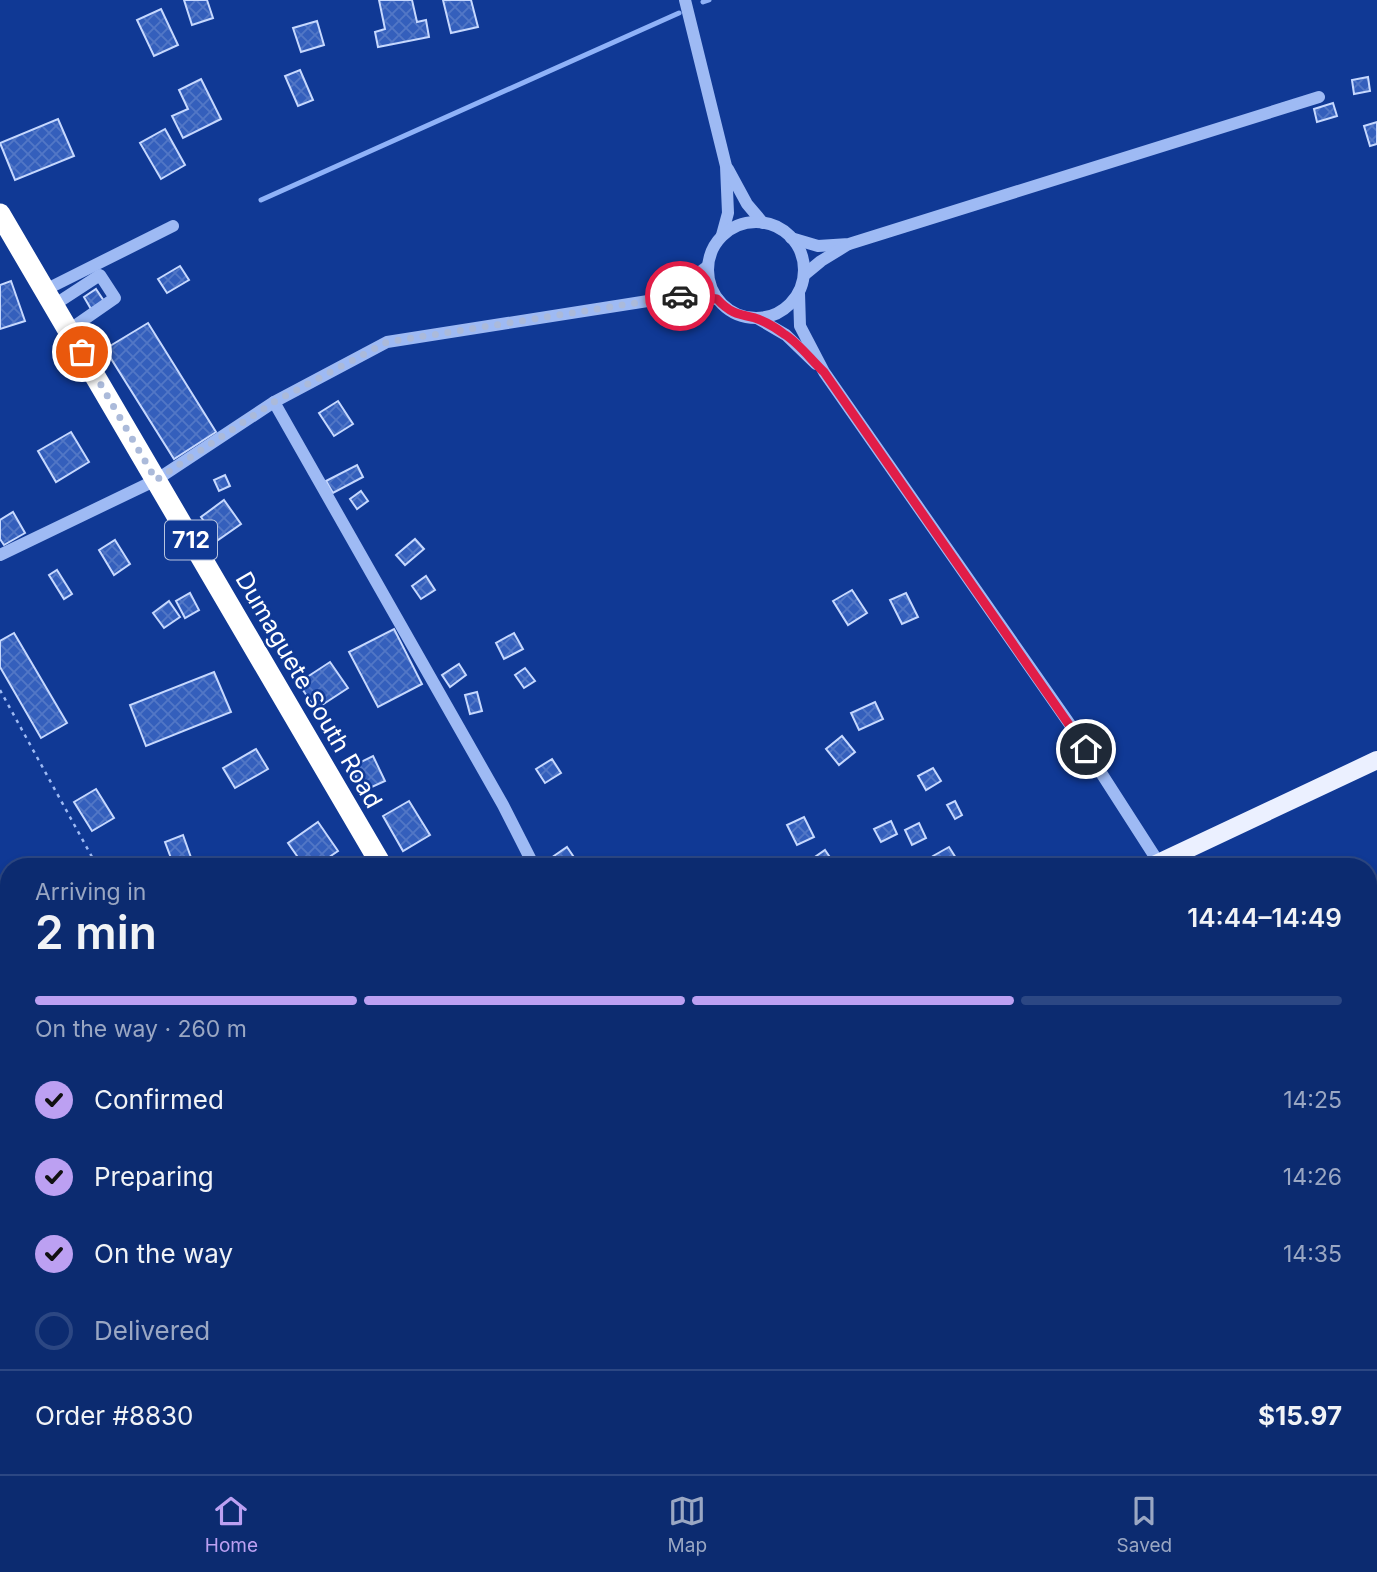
<!DOCTYPE html>
<meta charset="utf-8">
<style>
body{margin:0;font-family:Inter,sans-serif;background:#1a3778;color:#f1f3f6;height:100vh;display:flex;flex-direction:column;font-size:26px;white-space:nowrap}
*{box-sizing:border-box;margin:0}
p{font-size:23px;color:#9aa7c3}
.icon{flex:none;width:38px;height:38px;fill:none;stroke:currentColor;stroke-width:2;stroke-linecap:round;stroke-linejoin:round}
.map{position:relative;flex:1;overflow:hidden}
.side{position:absolute;left:0px;top:858px;width:1377px;height:618px;display:flex;flex-direction:column;background:#0c2b70;border-radius:28px 28px 0 0;box-shadow:0 4px 10px #0003,0 0 0 2px #2c4783}
.side>*{flex:none}
.pin{position:absolute;display:grid;place-items:center;width:60px;height:60px;color:#fff;margin:-30px;border:4px solid #fff;border-radius:50%;box-shadow:0 2px 7px #0007}
.courier{position:absolute;display:grid;place-items:center;width:70px;height:70px;margin:-35px;border:5px solid #e11d48;border-radius:50%;background:#fff;color:#222;box-shadow:0 2px 9px #0007}
.headline em{font-style:normal;font-weight:600}
.headline div{display:flex;flex-direction:column-reverse}
.headline{display:flex;align-items:center;justify-content:space-between;height:119px;padding:0 35px}
h1{font-size:46px;font-weight:600;line-height:52px}
.bar{display:grid;grid-template-columns:repeat(4,1fr);gap:10px 7px;align-content:center;height:84px;padding:0 35px}
.bar i{height:9px;border-radius:5px;background:#2c4783}
.bar .active{background:#bca0f2}
.bar p{grid-column:span 4}
.line{display:flex;align-items:center;gap:18px;padding:0 35px;border-top:2px solid #2c4783}
.line div{flex:1}
ol{padding:0 35px;list-style:none}
li{display:flex;align-items:center;gap:21px;height:77px}
li p{margin-inline-start:auto}
li .icon{padding:7px;border-radius:50%;background:#bca0f2;color:#111;stroke-width:4}
li:last-child{color:#9aa7c3}
li i{width:38px;height:38px;border:4px solid #2c4783;border-radius:50%}
.dock{display:flex;justify-content:space-around;align-items:center;height:98px;border-top:2px solid #2c4783;background:#0c2b70;font-size:19px;color:#9aa7c3}
.dock a{display:grid;justify-items:center;gap:4px}
.dock .active{color:#bca0f2}
.map>svg:first-child{display:block}
.lines{fill:none;stroke-linecap:round;stroke-linejoin:round}
.stream{stroke:#8fb2f8;stroke-width:5}
.building{fill:url(#building-cross-hatch);stroke:#c6d8fe;stroke-width:2}
.path{stroke:#9ebaf4;stroke-width:2.5;stroke-dasharray:3.5 5;stroke-linecap:butt}
.minor{stroke:#9ebaf4;stroke-width:12}
.major{stroke:#ebf0ff;stroke-width:18}
.highway{stroke:#fff;stroke-width:21}
.done{stroke:#abbada;stroke-width:7;stroke-dasharray:0 12.6}
.route{stroke:#e11d48;stroke-width:9}
.labels{text-anchor:middle;dominant-baseline:central;stroke-width:5;stroke-linejoin:round;paint-order:stroke}
.shield{fill:#103995;stroke:#b7c4df;stroke-width:2}
.shield-label{font-size:23px;font-weight:bold;fill:#fff}
.street-label{font-size:24px;fill:#fff;stroke:#103995}
</style>
<div class="map">
<svg width="1377" height="1474" viewBox="0 0 1377 1474">
<defs>
<pattern id="building-cross-hatch" width="8" height="8" patternUnits="userSpaceOnUse" patternTransform="scale(1.75)"><rect width="8" height="8" fill="#345fbc"/><path d="M0 0l8 8M0 8l8-8" fill="none" stroke="#5277c6"/></pattern>
</defs>
<rect width="100%" height="100%" fill="#103995"/>
<g class="lines">
<!-- stream -->
<g class="stream">
<polyline points="703,2 709,0"/>
<polyline points="261,200 679,13"/>
</g>
</g>
<!-- building -->
<g class="building">
<polygon points="184,0 207,0 213,18 192,25"/>
<polygon points="379,0 412,0 417,22 426,20 429,37 378,47 375,32 385,29"/>
<polygon points="443,0 471,0 478,27 451,33"/>
<polygon points="161,9 178,45 154,56 137,20"/>
<polygon points="317,21 324,45 301,52 293,28"/>
<polygon points="300,70 313,100 298,106 285,76"/>
<polygon points="1368,77 1370,91 1354,94 1352,80"/>
<polygon points="201,79 221,119 183,138 172,116 188,109 179,90"/>
<polygon points="1333,103 1337,116 1317,122 1314,109"/>
<polygon points="58,119 74,156 15,180 0,143"/>
<polygon points="1377,122 1377,144 1370,146 1364,126"/>
<polygon points="165,129 185,165 161,179 140,143"/>
<polygon points="180,266 189,280 167,293 158,279"/>
<polygon points="11,281 25,321 0,329 0,285"/>
<polygon points="96,289 104,301 91,309 84,297"/>
<polygon points="148,323 216,432 174,459 105,349"/>
<polygon points="338,401 353,424 334,436 319,413"/>
<polygon points="71,432 89,462 56,482 38,451"/>
<polygon points="357,465 363,477 333,493 326,481"/>
<polygon points="225,475 230,486 219,491 214,480"/>
<polygon points="361,491 368,501 357,509 350,499"/>
<polygon points="224,500 241,524 218,540 201,517"/>
<polygon points="13,512 25,533 4,545 0,539 0,520"/>
<polygon points="415,539 424,549 405,565 396,555"/>
<polygon points="115,540 130,564 114,575 99,550"/>
<polygon points="57,570 72,594 64,599 49,575"/>
<polygon points="426,576 435,590 421,599 412,586"/>
<polygon points="852,590 867,613 848,625 833,601"/>
<polygon points="190,593 199,610 185,618 176,601"/>
<polygon points="906,593 918,617 902,624 890,600"/>
<polygon points="169,601 180,617 164,628 153,613"/>
<polygon points="394,629 422,684 378,707 349,652"/>
<polygon points="14,633 67,723 41,738 0,667 0,641"/>
<polygon points="514,633 523,649 504,659 496,643"/>
<polygon points="330,662 348,688 316,709 298,683"/>
<polygon points="459,664 466,675 450,687 442,675"/>
<polygon points="525,668 535,681 524,688 515,675"/>
<polygon points="214,672 231,712 146,746 130,705"/>
<polygon points="477,692 482,711 470,714 465,695"/>
<polygon points="875,702 883,719 859,730 851,713"/>
<polygon points="842,736 855,752 839,765 826,749"/>
<polygon points="256,749 268,769 235,788 223,768"/>
<polygon points="373,756 385,781 363,791 351,767"/>
<polygon points="552,759 561,773 545,783 536,769"/>
<polygon points="933,768 941,781 926,790 918,776"/>
<polygon points="96,789 114,818 92,831 74,802"/>
<polygon points="409,801 430,835 403,851 383,816"/>
<polygon points="955,801 962,815 955,819 947,805"/>
<polygon points="804,817 814,837 797,845 787,825"/>
<polygon points="891,821 897,834 881,842 874,829"/>
<polygon points="318,822 338,851 316,866 304,866 288,843"/>
<polygon points="919,823 926,838 912,845 905,830"/>
<polygon points="183,835 194,866 174,866 165,842"/>
<polygon points="567,847 580,866 556,866 551,858"/>
<polygon points="949,847 956,858 939,866 933,856"/>
<polygon points="825,850 836,866 817,866 812,859"/>
<polygon points="0,1191 9,1205 9,1238 4,1241 0,1234"/>
<polygon points="9,1405 9,1425 3,1428 0,1423 0,1410"/>
<polygon points="267,1466 281,1466 285,1474 266,1474 263,1469"/>
<polygon points="692,1466 700,1466 704,1474 678,1474"/>
<polygon points="907,1466 953,1466 957,1474 912,1474"/>
<polygon points="967,1466 977,1466 983,1474 964,1474 962,1470"/>
</g>
<g class="lines">
<!-- path -->
<polyline class="path" points="0,690 97,866"/>
<!-- minor -->
<g class="minor">
<polyline points="685,0 726,166 728,213 722,235"/>
<polyline points="728,169 747,204 763,223"/>
<circle cx="756" cy="270" r="48"/>
<polyline points="791,238 818,246 849,244 1319,97"/>
<polyline points="804,275 821,261 847,245"/>
<polyline points="45,290 173,226"/>
<polyline points="664,293 684,284 708,266"/>
<polyline points="799,293 800,326 824,372 1071,726 1159,863"/>
<polyline points="54,305 100,275 115,298 69,330"/>
<polyline points="757,318 786,335 816,364"/>
<polyline points="274,402 503,805 534,866"/>
<polyline points="0,555 156,480 274,402 387,342 686,295 717,299"/>
<polyline points="0,1449 9,1464"/>
<polyline points="174,1466 179,1474"/>
<polyline points="307,1466 311,1474"/>
<polyline points="439,1466 443,1474"/>
<polyline points="474,1474 487,1466"/>
</g>
<!-- major -->
<polyline class="major" points="1152,866 1377,760"/>
<!-- highway -->
<g class="highway">
<polyline points="0,214 382,866"/>
<polyline points="736,1466 740,1474"/>
</g>
</g>
<g class="lines">
<!-- done -->
<polyline class="done" points="82,352 156,480 274,402 387,342 680,296"/>
<!-- route -->
<path class="route" d="M680,296L687,295L717,299C730,313 737,314 755,318C764,321 776,328 784,334C799,343 811,360 824,372L1086,749"/>
</g>
<g class="labels">
<!-- shield labels -->
<rect class="shield" x="165" y="520.5" width="52" height="39" rx="5"/>
<g class="shield-label">
<text x="191" y="540">712</text>
</g>
<!-- street labels -->
<g class="street-label">
<text transform="translate(309 690) rotate(60)">Dumaguete South Road</text>
</g>
</g>
</svg>
<div class="pin" style="left:82px;top:352px;background:#ea580c"><svg class="icon" aria-label="bag" viewBox="0 0 24 24"><path d="M5 8h14l-1 12H6zM9 8a3 3 0 0 1 6 0"/></svg></div>
<div class="pin" style="left:1086px;top:749px;background:#1f2937"><svg class="icon" aria-label="home" viewBox="0 0 24 24"><path d="M3 11l9-7 9 7M6 9v11h12V9"/></svg></div>
<div class="courier" style="left:680px;top:296px"><svg class="icon" aria-label="car" viewBox="0 0 24 24"><path d="M5 17H2v-5l4-1 3-4h7l3 4 3 1v5h-3M9 17h6M6 11h13"/><circle cx="7" cy="17" r="2"/><circle cx="17" cy="17" r="2"/></svg></div>
<section class="side">
<div class="headline"><div><h1>2 min</h1><p>Arriving in</p></div><em>14:44–14:49</em></div>
<div class="bar"><i class="active"></i><i class="active"></i><i class="active"></i><i></i><p>On the way · 260 m</p></div>
<ol>
<li><svg class="icon" aria-label="check" viewBox="0 0 24 24"><path d="M5 12l5 5 9-10"/></svg>Confirmed<p>14:25</p></li>
<li><svg class="icon" aria-label="check" viewBox="0 0 24 24"><path d="M5 12l5 5 9-10"/></svg>Preparing<p>14:26</p></li>
<li><svg class="icon" aria-label="check" viewBox="0 0 24 24"><path d="M5 12l5 5 9-10"/></svg>On the way<p>14:35</p></li>
<li><i></i>Delivered</li>
</ol>
<div class="line" style="height:91px"><div>Order #8830</div><b>$15.97</b></div>
</section>
</div>
<nav class="dock">
<a class="active"><svg class="icon" aria-label="home" viewBox="0 0 24 24"><path d="M3 11l9-7 9 7M6 9v11h12V9"/></svg>Home</a>
<a><svg class="icon" aria-label="map" viewBox="0 0 24 24"><path d="M3 6l6-2 6 2 6-2v14l-6 2-6-2-6 2zM9 4v14M15 6v14"/></svg>Map</a>
<a><svg class="icon" aria-label="saved" viewBox="0 0 24 24"><path d="M7 4h10v16l-5-4-5 4z"/></svg>Saved</a>
</nav>
